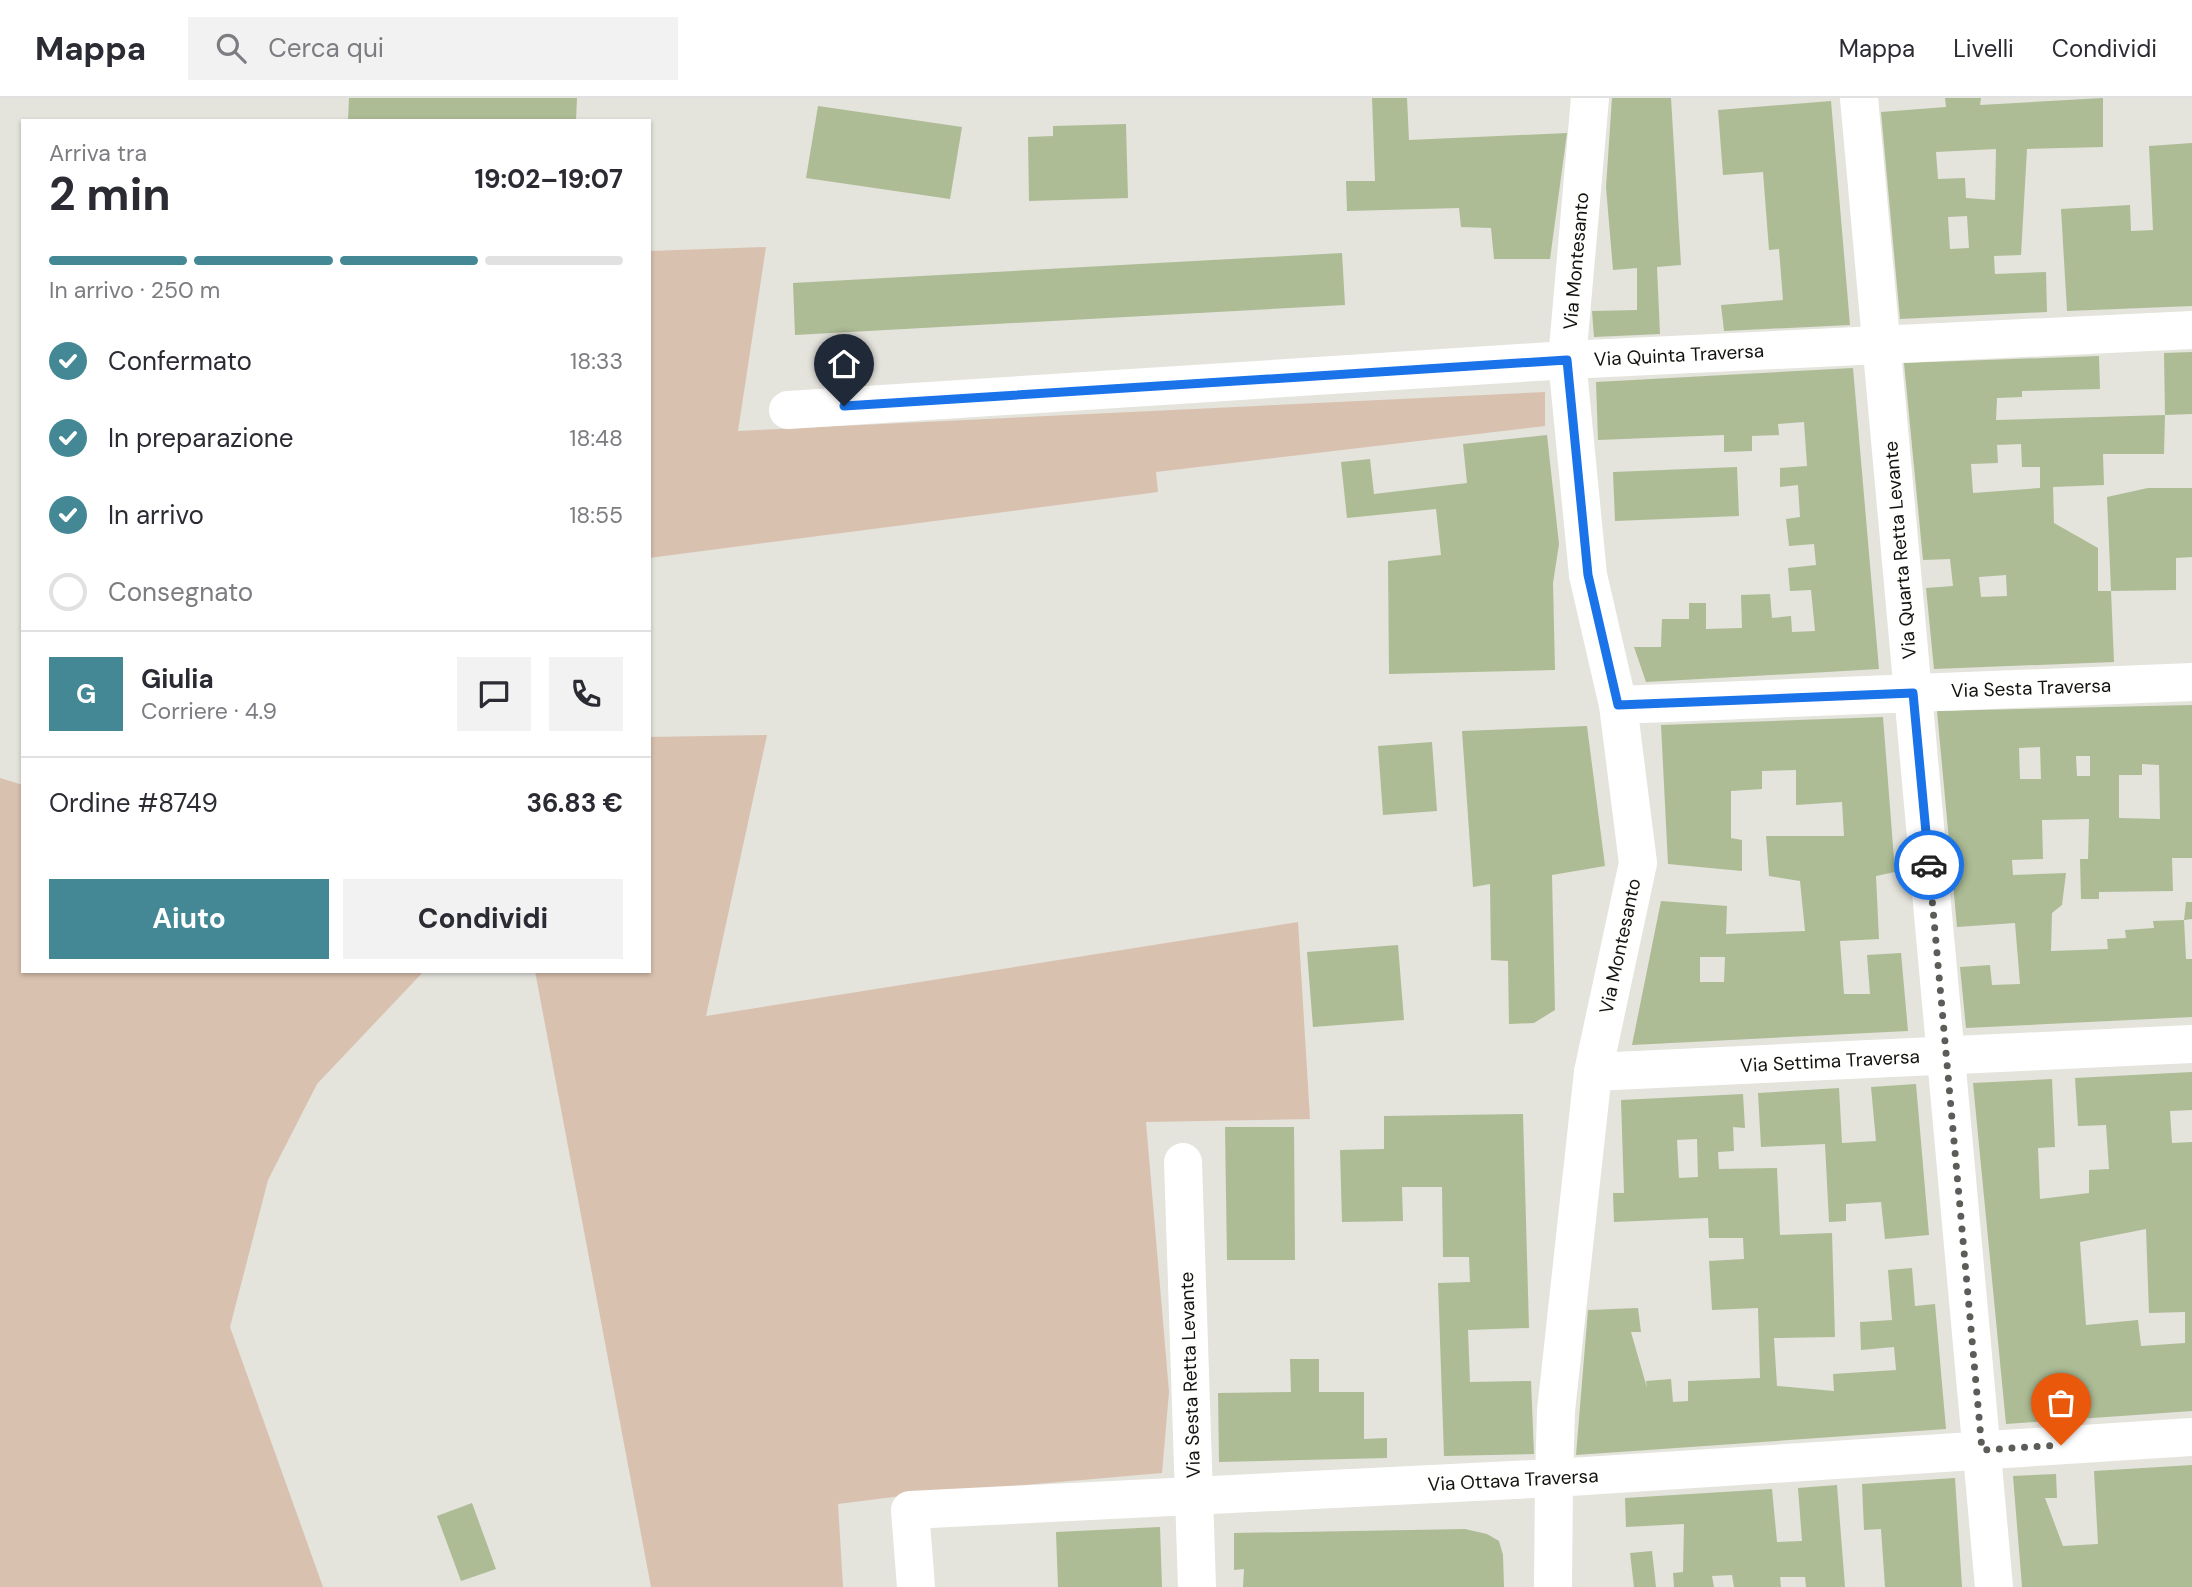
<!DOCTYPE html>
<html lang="it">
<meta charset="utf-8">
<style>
body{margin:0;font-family:"DM Sans",sans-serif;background:#f2f2f3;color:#2b2b33;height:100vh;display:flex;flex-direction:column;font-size:26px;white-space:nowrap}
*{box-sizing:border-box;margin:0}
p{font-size:23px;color:#7c7c81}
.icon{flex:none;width:38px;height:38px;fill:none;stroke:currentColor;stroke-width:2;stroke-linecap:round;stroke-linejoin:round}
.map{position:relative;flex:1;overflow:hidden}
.panel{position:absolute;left:21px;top:21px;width:630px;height:854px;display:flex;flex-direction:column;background:#fff;border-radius:0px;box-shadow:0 2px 5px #0004}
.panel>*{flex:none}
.pin{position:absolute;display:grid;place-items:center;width:60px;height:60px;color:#fff;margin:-72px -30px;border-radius:50% 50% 50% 0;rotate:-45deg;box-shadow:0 0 7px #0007}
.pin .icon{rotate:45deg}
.courier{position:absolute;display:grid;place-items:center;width:70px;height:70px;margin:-35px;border:5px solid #1a73e8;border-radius:50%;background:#fff;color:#222;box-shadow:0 2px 9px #0007}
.summary em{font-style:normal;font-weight:700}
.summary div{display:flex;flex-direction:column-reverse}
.summary{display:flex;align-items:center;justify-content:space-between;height:119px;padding:0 28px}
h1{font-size:46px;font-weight:700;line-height:52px}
.bar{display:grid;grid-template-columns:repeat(4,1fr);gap:10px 7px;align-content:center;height:84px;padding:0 28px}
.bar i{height:9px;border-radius:5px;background:#e1e1e2}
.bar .active{background:#448896}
.bar p{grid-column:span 4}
.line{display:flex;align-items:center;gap:18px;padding:0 28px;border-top:2px solid #e1e1e2}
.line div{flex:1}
.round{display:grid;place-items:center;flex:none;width:74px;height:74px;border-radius:0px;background:#f2f2f3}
ol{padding:0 28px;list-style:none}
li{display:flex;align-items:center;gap:21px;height:77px}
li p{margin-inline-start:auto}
li .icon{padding:7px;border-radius:50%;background:#448896;color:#fff;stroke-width:4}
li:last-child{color:#7c7c81}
li i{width:38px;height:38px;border:4px solid #e1e1e2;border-radius:50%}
.button{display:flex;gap:14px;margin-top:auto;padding:14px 28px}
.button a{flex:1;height:80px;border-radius:0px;background:#448896;color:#fff;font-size:28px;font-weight:700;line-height:80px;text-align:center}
.button a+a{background:#f2f2f3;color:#2b2b33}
header{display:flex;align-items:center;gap:42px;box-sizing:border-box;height:98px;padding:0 35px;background:#fff;border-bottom:2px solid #e1e1e2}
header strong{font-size:33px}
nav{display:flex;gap:38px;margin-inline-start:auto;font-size:24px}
.search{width:490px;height:63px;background:#f2f2f3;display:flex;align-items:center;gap:18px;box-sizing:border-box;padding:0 24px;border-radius:0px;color:#7c7c81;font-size:26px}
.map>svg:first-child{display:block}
.green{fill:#d9c1af}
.building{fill:#adbc95;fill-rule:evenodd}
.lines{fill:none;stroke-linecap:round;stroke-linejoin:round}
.minor{stroke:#fff;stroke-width:38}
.tertiary{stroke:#fff;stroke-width:38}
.done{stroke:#5d5c58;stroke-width:7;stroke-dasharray:0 12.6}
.route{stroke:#1a73e8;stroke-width:9}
.labels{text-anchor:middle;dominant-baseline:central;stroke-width:5;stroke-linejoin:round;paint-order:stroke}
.street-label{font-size:19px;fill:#141311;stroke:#fffffe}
</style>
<header>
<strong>Mappa</strong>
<div class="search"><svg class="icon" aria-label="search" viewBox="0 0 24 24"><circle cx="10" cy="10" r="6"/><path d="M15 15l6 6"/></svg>Cerca qui</div>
<nav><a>Mappa</a><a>Livelli</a><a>Condividi</a></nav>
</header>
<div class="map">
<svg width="2192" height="1489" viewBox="0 0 2192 1489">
<rect width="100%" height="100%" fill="#e4e3dc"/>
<!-- green -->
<g class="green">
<polygon points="766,149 738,333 1545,294 1545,328 1156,374 1158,394 649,460 649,153"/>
<polygon points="767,637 706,918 1298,824 1310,1021 1146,1024 1169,1294 1162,1375 901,1398 838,1406 843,1489 651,1489 535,873 649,873 649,639"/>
<polygon points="0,680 23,687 23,873 424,873 317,986 268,1082 230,1229 323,1489 0,1489"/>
</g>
<!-- building -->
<g class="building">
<polygon points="349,0 577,0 576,23 348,23"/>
<polygon points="1372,0 1407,0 1409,42 1567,35 1550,161 1494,161 1491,130 1461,129 1459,110 1347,113 1346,83 1375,83"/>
<polygon points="1612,0 1671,0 1681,167 1657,169 1660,236 1594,239 1592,213 1637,212 1637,170 1613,172 1606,89"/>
<path d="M1945,0H1981L1980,7L2103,0V49L2027,51L2021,157L1994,158L1995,176L2046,174L2047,214L1900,221L1881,14L1946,9ZM1996,51L1995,102L1966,100L1965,80L1938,81L1936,54ZM1967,118L1969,150L1950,151L1948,119Z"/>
<polygon points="1831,3 1850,227 1724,233 1721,207 1783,202 1779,151 1769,152 1763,74 1723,77 1718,12"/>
<polygon points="818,8 962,29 950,101 806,80"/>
<polygon points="1126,26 1128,100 1029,103 1028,39 1053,38 1053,28"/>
<polygon points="2192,45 2192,208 2067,213 2061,111 2130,107 2131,133 2153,132 2149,48"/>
<polygon points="1342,155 1345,207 795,237 793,185"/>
<polygon points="2192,254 2192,316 2165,317 2164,255"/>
<path d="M2099,258L2100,291L2022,293V299L1997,300L1996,322L2165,317L2164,356H2103L2104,387L2053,389L2054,425L2098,450V493H2111L2114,564L1934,571L1926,490L1953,488L1950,461L1923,462L1904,265ZM2021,346L2022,369H2040V390L1973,395L1971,366L1998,365L1997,347ZM2006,477L2007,498L1981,499L1979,479Z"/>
<polygon points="1853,270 1879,571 1646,584 1634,549 1661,549 1662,521 1689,521 1689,505 1706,505 1706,531 1742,530 1741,497 1770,496 1772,520 1791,518 1792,534 1815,533 1811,492 1790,493 1788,470 1816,467 1814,446 1789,448 1786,421 1800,419 1798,387 1780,389 1780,370 1807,368 1804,324 1778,326 1779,337 1752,338 1752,353 1724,354 1724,337 1598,342 1596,284"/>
<polygon points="1547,337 1559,446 1553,485 1555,572 1389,576 1388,463 1441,457 1436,411 1347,420 1341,364 1370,361 1374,396 1467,385 1463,346"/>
<polygon points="1737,369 1739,418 1615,423 1613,374"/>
<polygon points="2148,390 2192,390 2192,459 2176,460 2176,492 2111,493 2107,399"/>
<path d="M2192,607V760H2172L2173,793L2099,794V801H2081L2080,761H2088L2089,721L2042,722L2043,761L2012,762L2013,777L2066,775L2062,807L2052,815L2051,853L2108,851L2107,841L2126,840L2125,832L2154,830L2153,823L2184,822L2186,804H2192V821L2184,822L2186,861H2192V919L1966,930L1960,869L1990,867L1992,887L2020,886L2015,825L1957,829L1937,613ZM2040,649L2041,681H2020L2019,650ZM2076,658H2090V678H2077ZM2142,666L2159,667L2160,721L2119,720V677H2142Z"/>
<path d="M1883,619L1895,774L1876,778L1879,841L1840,843L1844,896H1870L1867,857L1901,855L1908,933L1632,947L1661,803L1727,808L1726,836L1805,833L1800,783L1769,778L1766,738H1844L1842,704L1796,707V672L1762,673V691L1731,693V740L1742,742V773L1668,766L1661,627ZM1700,859H1725L1724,884H1700Z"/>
<polygon points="1587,628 1605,768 1552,777 1555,912 1534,925 1509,926 1508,863 1491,862 1490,786 1473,789 1462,633"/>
<polygon points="1432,644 1437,713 1383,717 1378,648"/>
<polygon points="1398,847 1404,922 1313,929 1307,854"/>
<path d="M2192,974V1012L2170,1013L2172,1045L2192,1044V1313L2006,1326L1973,985L2052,981L2055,1049L2038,1050L2040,1101L2089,1095V1072L2109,1071L2106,1027L2078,1028L2075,980ZM2146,1131L2149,1215L2185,1214V1245L2141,1248L2138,1222L2086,1227L2080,1144Z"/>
<polygon points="1916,986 1929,1137 1885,1141 1881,1104 1846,1106 1846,1123 1829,1124 1825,1046 1761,1049 1758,995 1839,990 1842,1045 1876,1043 1871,989"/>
<path d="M1743,996L1745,1030L1733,1029L1734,1053L1718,1054L1719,1071L1777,1070L1780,1137L1832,1135L1835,1239L1774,1240L1777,1288L1834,1293L1833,1276L1896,1272L1894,1249L1861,1252L1860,1224L1892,1222L1888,1172L1912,1170L1915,1208L1935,1206L1946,1331L1576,1357L1588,1212L1638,1210L1641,1234H1631L1647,1290L1646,1283L1671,1281L1673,1304L1688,1303V1283L1760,1280L1758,1210L1712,1212L1709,1163L1744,1161L1743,1140H1709L1708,1120L1614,1124L1613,1095H1624L1621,1002ZM1697,1041L1698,1079L1679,1080L1677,1042Z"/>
<polygon points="1523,1016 1529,1230 1468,1232 1470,1284 1531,1283 1534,1356 1444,1358 1438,1185 1470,1184 1469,1159 1443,1159 1442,1089 1402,1089 1403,1123 1342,1124 1340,1052 1384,1051 1384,1018"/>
<polygon points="1225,1029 1294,1029 1295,1162 1227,1162"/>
<polygon points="1290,1261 1319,1261 1319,1294 1364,1294 1364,1341 1387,1340 1387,1360 1219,1364 1218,1295 1291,1294"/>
<polygon points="2192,1367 2192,1489 2022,1489 2013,1378 2056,1376 2057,1400 2045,1400 2063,1448 2098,1446 2094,1373"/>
<polygon points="1955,1380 1962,1489 1885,1489 1881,1431 1864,1432 1862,1386"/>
<polygon points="1837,1387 1845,1489 1806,1489 1805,1479 1780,1479 1781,1489 1734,1489 1732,1477 1712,1478 1714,1489 1674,1489 1673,1475 1683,1474 1684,1426 1626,1429 1625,1400 1772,1391 1777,1444 1802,1443 1798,1390"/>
<polygon points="472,1405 496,1471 461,1483 437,1418"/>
<polygon points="1160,1429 1162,1489 1058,1489 1056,1434"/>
<polygon points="1465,1431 1487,1436 1499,1443 1503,1457 1504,1489 1243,1489 1244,1471 1234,1472 1234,1435"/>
<polygon points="1652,1453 1656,1489 1634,1489 1630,1455"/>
</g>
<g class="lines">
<!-- minor -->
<g class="minor">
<polyline points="1859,0 1994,1489"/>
<polyline points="788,312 1567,262 2192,232"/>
<polyline points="1618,607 2192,584"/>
<polyline points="1593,974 2192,946"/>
<polyline points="1183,1064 1197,1489"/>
<polyline points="916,1489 910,1412 1554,1380 1553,1489"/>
</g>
<!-- tertiary -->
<polyline class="tertiary" points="1590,0 1567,262 1588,477 1618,607 1638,765 1593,974 1556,1313 1554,1380 2192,1339"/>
</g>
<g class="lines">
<!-- done -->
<polyline class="done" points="1929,767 1982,1352 2061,1347"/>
<!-- route -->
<polyline class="route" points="844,308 1567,262 1588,477 1618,607 1913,595 1929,767"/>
</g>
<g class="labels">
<!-- street labels -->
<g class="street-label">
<text transform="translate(1576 163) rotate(-85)">Via Montesanto</text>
<text transform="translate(1679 257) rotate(-3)">Via Quinta Traversa</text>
<text transform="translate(1900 452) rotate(-95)">Via Quarta Retta Levante</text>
<text transform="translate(2031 590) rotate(-2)">Via Sesta Traversa</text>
<text transform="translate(1620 848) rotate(-78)">Via Montesanto</text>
<text transform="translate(1830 963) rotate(-3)">Via Settima Traversa</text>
<text transform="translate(1190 1277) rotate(-92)">Via Sesta Retta Levante</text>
<text transform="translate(1513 1382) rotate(-3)">Via Ottava Traversa</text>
</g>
</g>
</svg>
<div class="pin" style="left:2061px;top:1347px;background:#ea580c"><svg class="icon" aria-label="bag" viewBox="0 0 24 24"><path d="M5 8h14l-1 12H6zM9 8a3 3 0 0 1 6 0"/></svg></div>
<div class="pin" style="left:844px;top:308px;background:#1f2937"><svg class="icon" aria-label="home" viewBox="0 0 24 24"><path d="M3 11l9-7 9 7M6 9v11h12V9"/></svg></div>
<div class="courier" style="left:1929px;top:767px"><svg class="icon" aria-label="car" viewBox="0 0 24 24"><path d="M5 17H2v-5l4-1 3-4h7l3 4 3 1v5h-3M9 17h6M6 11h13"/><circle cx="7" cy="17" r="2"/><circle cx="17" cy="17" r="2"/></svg></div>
<section class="panel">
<div class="summary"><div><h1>2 min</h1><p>Arriva tra</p></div><em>19:02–19:07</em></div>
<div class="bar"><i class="active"></i><i class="active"></i><i class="active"></i><i></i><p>In arrivo · 250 m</p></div>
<ol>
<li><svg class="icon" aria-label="check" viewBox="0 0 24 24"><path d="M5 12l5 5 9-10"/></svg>Confermato<p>18:33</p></li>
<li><svg class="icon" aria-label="check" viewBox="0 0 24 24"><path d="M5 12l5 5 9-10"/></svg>In preparazione<p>18:48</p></li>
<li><svg class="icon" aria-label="check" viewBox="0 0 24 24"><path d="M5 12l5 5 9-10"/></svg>In arrivo<p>18:55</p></li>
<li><i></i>Consegnato</li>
</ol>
<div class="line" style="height:126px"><b class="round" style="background:#448896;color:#fff">G</b><div><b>Giulia</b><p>Corriere · 4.9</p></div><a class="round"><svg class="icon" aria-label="chat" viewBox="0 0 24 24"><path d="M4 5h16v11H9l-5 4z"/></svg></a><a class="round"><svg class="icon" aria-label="phone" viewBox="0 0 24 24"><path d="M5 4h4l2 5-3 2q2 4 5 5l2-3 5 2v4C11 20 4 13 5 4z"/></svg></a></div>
<div class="line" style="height:91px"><div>Ordine #8749</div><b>36.83 €</b></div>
<div class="button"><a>Aiuto</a><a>Condividi</a></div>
</section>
</div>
